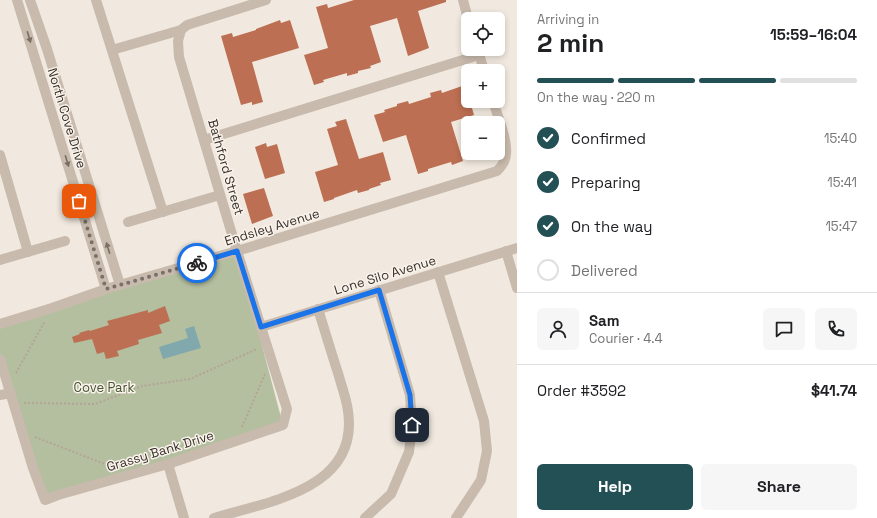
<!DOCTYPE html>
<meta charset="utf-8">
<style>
body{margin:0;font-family:"Space Grotesk",sans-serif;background:#f6f6f6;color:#202124;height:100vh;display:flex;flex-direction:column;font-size:15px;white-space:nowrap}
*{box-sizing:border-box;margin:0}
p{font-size:13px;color:#757577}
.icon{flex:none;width:22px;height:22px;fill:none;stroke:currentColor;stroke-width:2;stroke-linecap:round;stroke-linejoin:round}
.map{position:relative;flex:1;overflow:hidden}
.details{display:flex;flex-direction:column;background:#fff;width:360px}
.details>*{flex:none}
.buttons{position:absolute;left:461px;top:12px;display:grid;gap:8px}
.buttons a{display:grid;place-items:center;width:44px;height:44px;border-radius:6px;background:#fff;box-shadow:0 2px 6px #0003;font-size:20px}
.pin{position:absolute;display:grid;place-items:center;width:34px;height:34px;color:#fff;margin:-17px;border-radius:8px;box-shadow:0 2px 6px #0006}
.courier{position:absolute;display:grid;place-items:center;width:40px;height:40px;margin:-20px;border:3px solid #1a73e8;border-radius:50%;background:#fff;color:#222;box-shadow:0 1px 5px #0007}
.overview em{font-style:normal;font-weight:800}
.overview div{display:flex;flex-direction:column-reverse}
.overview{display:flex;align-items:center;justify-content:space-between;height:68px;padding:0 20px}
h1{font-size:26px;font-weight:800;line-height:30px}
.bar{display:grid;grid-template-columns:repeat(4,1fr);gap:6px 4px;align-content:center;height:48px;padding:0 20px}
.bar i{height:5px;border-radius:3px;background:#e0e0e0}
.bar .active{background:#235055}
.bar p{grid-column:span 4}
.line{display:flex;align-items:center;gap:10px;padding:0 20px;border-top:1px solid #e0e0e0}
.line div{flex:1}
.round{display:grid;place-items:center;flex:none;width:42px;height:42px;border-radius:6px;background:#f6f6f6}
ol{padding:0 20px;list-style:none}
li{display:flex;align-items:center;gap:12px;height:44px}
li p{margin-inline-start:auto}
li .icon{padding:4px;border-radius:50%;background:#235055;color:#fff;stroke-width:4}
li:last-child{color:#757577}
li i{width:22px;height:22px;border:2px solid #e0e0e0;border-radius:50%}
.primary-button{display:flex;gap:8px;margin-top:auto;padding:8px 20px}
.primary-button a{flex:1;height:46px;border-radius:6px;background:#235055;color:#fff;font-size:16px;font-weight:800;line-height:46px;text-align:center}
.primary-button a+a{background:#f6f6f6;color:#202124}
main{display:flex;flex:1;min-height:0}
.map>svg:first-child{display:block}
.green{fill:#b4bfa0}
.water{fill:#81a8ac}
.building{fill:#bc6f52}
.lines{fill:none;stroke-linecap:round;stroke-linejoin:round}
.path{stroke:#b4a496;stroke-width:2;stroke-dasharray:2 2;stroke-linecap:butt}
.minor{stroke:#c8baac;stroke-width:10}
.oneway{fill:#786e64}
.done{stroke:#787069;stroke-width:4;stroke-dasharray:0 7.2}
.route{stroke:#1a73e8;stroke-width:5}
.labels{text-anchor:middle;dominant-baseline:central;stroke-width:3;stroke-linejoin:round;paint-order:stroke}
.street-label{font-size:13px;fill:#372f2a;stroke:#f9f3eb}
.park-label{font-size:13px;fill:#455330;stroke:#f9f3eb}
</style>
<main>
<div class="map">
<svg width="517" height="518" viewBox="0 0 517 518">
<rect width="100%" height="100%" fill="#f1e9df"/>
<!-- green -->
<polygon class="green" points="237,251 283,425 45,500 0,359 0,324"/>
<!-- water -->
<polygon class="water" points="194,326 201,348 163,359 159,347 188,338 185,329"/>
<!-- building -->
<g class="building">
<polygon points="354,0 446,0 446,2 418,11 429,48 408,56 397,18 370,26 381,62 370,66 371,68 358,71 358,73 347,76 347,73 323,80 324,82 314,85 304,55 328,48 316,7 327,4 328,8"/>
<polygon points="280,20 281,23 290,20 299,48 252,62 263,102 252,105 252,102 241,105 221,36 232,33 233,37 256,30 256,29"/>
<polygon points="465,85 468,94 468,101 470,101 474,115 451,122 463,161 452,165 451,162 428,169 428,171 418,174 406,135 383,142 374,115 385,112 384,110 397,106 397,104 408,101 409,104 431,97 430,93 441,90 442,93"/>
<polygon points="346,119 359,159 383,152 391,180 380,183 381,185 369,189 369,190 358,193 357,190 334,198 334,199 324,202 315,172 338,165 327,129 337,126 335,122"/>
<polygon points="266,143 267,147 277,144 285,173 265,179 255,147"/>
<polygon points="264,188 273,216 252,224 243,194"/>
<polygon points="165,306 170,321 159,325 162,333 138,340 139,344 117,351 119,356 106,359 104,352 97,354 92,339 74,343 72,337 80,334 79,333 89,330 90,331 109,325 107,321 148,310 148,313"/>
</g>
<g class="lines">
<!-- path -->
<g class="path">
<polyline points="16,373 45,321"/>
<polyline points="24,403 95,404 142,386 190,379 257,349"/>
<polyline points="242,427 265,374"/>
<polyline points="35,437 115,468"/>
</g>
<!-- minor -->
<g class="minor">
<polyline points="17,0 106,289"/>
<polyline points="30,0 47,49 120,285"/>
<polyline points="96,0 163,212"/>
<polyline points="463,0 468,19"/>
<polyline points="112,50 181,30 187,25 266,0"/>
<polyline points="478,50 484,71"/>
<polyline points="204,140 479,55"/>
<polyline points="0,155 28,252"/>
<polyline points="128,222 220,195"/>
<polyline points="506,251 517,288"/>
<polyline points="0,260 65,241"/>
<polyline points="438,272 484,421 487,451 481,480 456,518"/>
<path d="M0,324L52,308L106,289L237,251L497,171C502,166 506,161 506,154C508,141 497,114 493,101"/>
<polyline points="261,327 517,248"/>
<polyline points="0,359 33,468 45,500 58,495 168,464 283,425 287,409 237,251 179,57 178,41 181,30"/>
<polyline points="0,395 11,393"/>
<polyline points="168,464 184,518"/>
<path d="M214,518C271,501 364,488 347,405C345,395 341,384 338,373C331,352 325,331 318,309"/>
<polyline points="365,518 391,494 409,452 412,425 410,395 379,290"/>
</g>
</g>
<!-- one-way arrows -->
<defs><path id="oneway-solid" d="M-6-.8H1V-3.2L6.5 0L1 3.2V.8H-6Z"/></defs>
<g class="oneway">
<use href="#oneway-solid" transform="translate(29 37) rotate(73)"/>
<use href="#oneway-solid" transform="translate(67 161) rotate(73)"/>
<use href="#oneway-solid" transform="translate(108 248) rotate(-107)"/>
</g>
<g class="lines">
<!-- done -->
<polyline class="done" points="79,201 106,289 197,263"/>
<!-- route -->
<polyline class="route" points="197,263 237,251 261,327 379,290 410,395 412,425"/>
</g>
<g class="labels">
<!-- street labels -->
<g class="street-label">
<text transform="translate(67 118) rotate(73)">North Cove Drive</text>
<text transform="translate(226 167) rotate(74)">Bathford Street</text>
<text transform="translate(272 227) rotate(-17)">Endsley Avenue</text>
<text transform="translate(385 275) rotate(-17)">Lone Silo Avenue</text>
<text transform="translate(160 451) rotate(-17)">Grassy Bank Drive</text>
</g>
<!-- park labels -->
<g class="park-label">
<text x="104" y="387">Cove Park</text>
</g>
</g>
</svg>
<div class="buttons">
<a><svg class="icon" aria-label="locate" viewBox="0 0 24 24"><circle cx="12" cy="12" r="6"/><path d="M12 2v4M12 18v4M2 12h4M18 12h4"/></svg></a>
<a>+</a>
<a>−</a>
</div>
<div class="pin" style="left:79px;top:201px;background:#ea580c"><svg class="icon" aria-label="bag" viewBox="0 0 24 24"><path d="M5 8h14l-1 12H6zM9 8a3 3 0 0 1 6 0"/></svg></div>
<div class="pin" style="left:412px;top:425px;background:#1f2937"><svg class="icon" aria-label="home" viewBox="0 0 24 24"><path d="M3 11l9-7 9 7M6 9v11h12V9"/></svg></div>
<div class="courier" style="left:197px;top:263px"><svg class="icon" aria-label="bike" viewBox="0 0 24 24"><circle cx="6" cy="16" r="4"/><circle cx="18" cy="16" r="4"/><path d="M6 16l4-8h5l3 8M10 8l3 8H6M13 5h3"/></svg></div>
</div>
<section class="details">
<div class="overview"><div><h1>2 min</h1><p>Arriving in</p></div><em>15:59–16:04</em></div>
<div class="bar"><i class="active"></i><i class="active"></i><i class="active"></i><i></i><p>On the way · 220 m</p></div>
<ol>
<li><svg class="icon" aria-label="check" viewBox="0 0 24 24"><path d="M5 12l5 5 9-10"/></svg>Confirmed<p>15:40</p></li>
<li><svg class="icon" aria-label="check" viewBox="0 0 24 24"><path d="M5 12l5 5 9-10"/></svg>Preparing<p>15:41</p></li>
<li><svg class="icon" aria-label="check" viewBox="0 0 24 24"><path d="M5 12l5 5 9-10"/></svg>On the way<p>15:47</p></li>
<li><i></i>Delivered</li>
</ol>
<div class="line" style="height:72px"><a class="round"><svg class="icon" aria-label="person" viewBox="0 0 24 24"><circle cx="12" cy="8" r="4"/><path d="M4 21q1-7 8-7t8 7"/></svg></a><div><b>Sam</b><p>Courier · 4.4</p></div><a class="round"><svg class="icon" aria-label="chat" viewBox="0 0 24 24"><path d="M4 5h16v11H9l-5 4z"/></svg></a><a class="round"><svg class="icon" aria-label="phone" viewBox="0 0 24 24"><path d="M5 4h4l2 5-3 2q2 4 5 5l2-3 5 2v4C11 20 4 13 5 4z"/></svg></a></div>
<div class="line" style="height:52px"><div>Order #3592</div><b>$41.74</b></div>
<div class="primary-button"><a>Help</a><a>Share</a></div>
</section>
</main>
